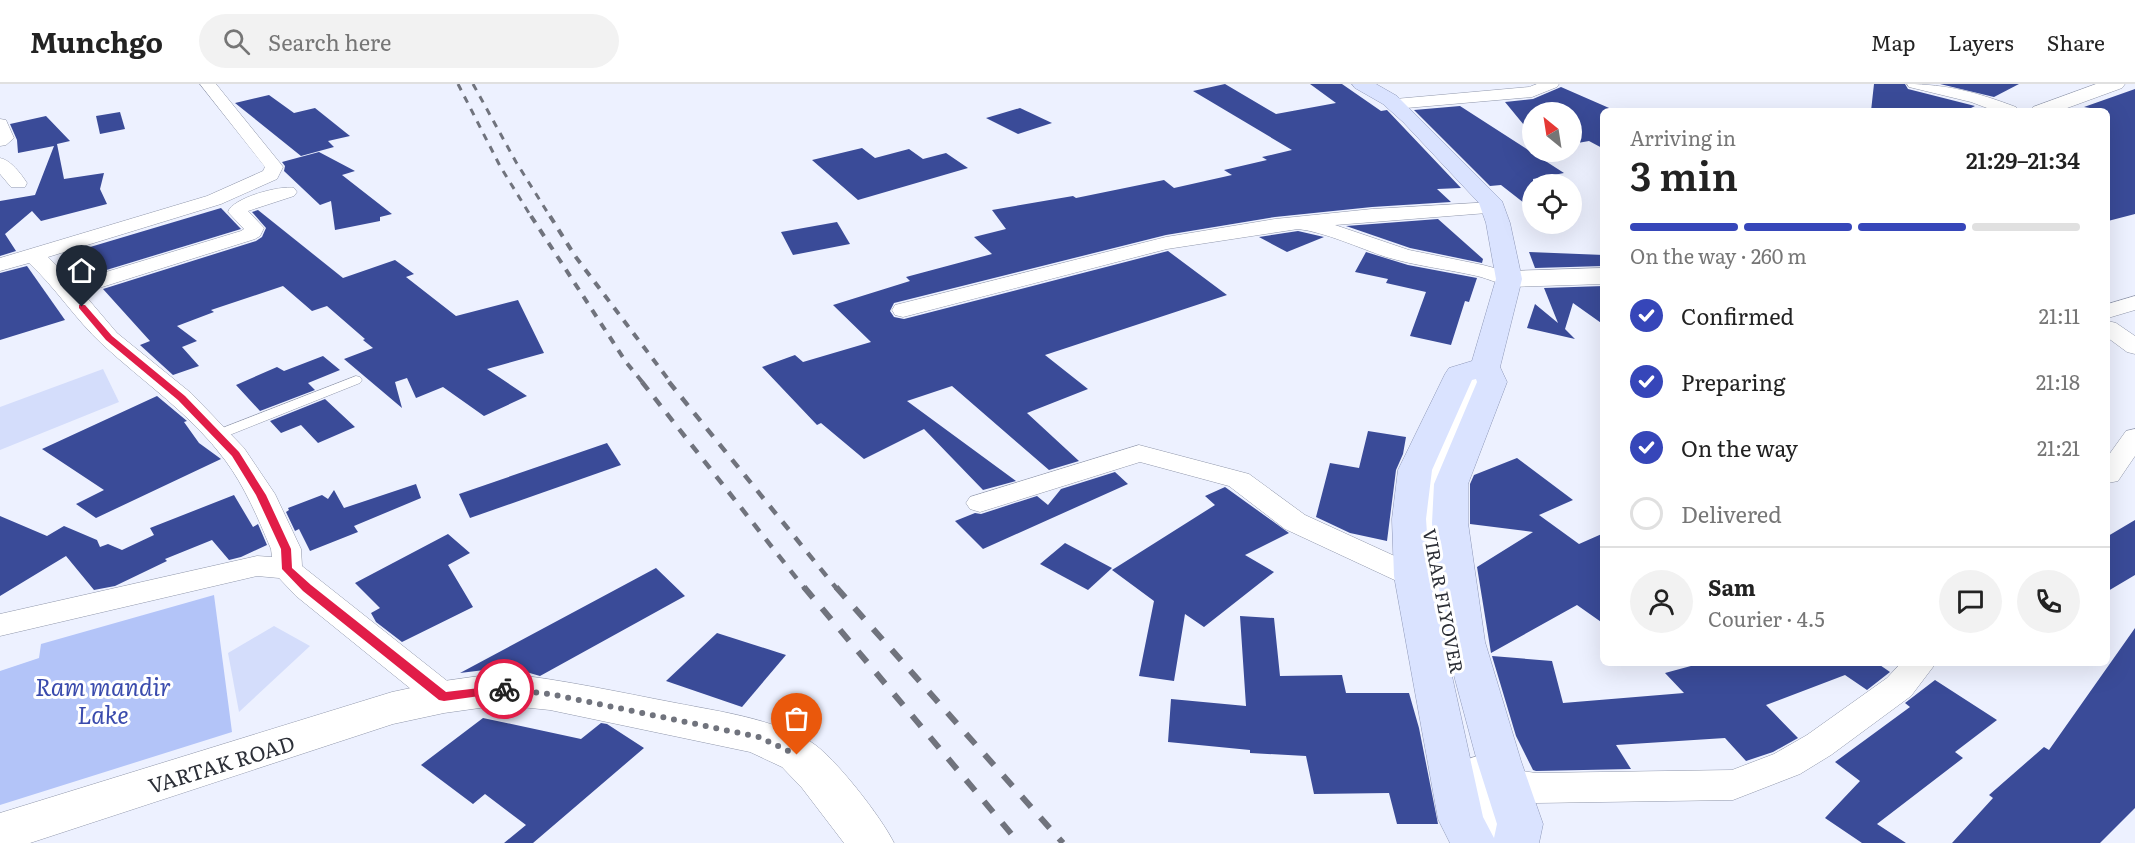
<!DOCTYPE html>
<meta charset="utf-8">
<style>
body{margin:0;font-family:Literata,serif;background:#f2f2f2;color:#222;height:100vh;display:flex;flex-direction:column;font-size:22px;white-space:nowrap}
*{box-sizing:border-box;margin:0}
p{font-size:20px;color:#767676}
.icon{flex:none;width:33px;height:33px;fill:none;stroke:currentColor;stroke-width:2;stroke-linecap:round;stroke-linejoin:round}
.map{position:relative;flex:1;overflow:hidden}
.panel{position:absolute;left:1600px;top:24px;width:510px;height:558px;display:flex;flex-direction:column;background:#fff;border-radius:9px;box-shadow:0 6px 24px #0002}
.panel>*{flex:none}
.needle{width:39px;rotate:330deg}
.controls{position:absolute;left:1522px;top:18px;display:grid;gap:12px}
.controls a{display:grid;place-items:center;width:60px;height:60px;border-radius:50%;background:#fff;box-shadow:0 6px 24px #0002;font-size:30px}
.pin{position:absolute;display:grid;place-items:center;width:51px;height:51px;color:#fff;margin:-62px -26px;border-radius:50% 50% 50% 0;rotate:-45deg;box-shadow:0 0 6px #0007}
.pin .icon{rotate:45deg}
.courier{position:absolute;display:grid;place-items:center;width:60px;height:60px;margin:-30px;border:4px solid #e11d48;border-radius:50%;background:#fff;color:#222;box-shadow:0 2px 8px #0007}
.head em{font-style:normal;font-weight:600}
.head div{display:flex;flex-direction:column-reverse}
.head{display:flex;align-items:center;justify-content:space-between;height:102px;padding:0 30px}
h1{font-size:39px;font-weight:600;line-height:45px}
.bar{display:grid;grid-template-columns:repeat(4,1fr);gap:9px 6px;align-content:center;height:72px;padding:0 30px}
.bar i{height:8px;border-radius:4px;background:#e0e0e0}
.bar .on{background:#3646b9}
.bar p{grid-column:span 4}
.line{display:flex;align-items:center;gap:15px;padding:0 30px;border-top:2px solid #e0e0e0}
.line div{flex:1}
.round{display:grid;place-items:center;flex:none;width:63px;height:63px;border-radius:32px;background:#f2f2f2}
ol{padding:0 30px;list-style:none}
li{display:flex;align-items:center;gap:18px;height:66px}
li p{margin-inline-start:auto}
li .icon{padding:6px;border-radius:50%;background:#3646b9;color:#fff;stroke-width:4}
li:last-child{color:#767676}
li i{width:33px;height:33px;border:3px solid #e0e0e0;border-radius:50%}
header{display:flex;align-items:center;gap:36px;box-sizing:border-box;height:84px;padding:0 30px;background:#fff;border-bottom:2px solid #e0e0e0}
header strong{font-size:28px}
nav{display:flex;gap:33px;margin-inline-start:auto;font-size:21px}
.search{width:420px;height:54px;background:#f2f2f2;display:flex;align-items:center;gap:15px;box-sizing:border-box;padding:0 21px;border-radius:33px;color:#767676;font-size:22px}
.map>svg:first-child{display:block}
.green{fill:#d4ddfb}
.water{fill:#b3c4f8}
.building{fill:#3a4b98}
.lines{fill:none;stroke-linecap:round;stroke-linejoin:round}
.service-casing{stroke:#9097ab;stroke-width:1}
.minor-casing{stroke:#9097ab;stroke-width:1}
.tertiary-casing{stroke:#9097ab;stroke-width:1}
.secondary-casing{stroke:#9097ab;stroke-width:1}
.primary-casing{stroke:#8e98b9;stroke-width:1}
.service{fill:#fff;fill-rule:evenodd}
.minor{fill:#fff;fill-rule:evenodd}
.tertiary{fill:#fff;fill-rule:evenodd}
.secondary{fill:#fff;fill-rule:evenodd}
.primary{fill:#dae3ff;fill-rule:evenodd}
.rail-far3{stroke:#70737d;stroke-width:3;stroke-dasharray:7 7;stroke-linecap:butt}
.rail-far2{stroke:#70737d;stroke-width:4;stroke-dasharray:8 8;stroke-linecap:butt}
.rail-far1{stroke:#70737d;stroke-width:4.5;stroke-dasharray:10 10;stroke-linecap:butt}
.rail{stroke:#70737d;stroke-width:6;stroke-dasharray:14 14;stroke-linecap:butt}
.route{fill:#e11d48}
.done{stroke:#70737d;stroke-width:6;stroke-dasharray:0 10.8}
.labels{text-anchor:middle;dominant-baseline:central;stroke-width:6;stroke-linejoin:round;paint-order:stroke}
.street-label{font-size:18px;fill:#2c2f37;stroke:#fff}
.near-street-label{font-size:21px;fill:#2c2f37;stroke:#fff}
.near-water-label{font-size:24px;font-style:italic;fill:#3a4bad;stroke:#fff}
</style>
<header>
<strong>Munchgo</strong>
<div class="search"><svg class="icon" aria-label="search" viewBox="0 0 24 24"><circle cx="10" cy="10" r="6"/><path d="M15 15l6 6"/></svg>Search here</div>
<nav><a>Map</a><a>Layers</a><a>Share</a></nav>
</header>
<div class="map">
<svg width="2135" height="759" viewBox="0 0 2135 759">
<rect width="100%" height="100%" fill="#edf1ff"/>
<!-- green -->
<g class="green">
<polygon points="103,285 119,318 0,366 0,323"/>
<polygon points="274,542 310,562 239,628 228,569"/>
</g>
<!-- water -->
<polygon class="water" points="214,511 232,648 0,721 0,587 39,574 41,560"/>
<!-- building -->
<g class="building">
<polygon points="1225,0 1276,30 1336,19 1310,0 1342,0 1381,27 1387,26 1461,104 1437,105 1451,118 1372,123 1275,133 1166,151 894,219 890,227 894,233 904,235 1168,167 1227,211 1045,271 1088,305 1027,329 1079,377 1049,386 952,302 907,317 1016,397 983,406 924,345 864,375 821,339 817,341 762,283 795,271 803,278 871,258 833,221 910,197 906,193 992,170 974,153 1006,145 992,126 1073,112 1076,114 1164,96 1174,104 1232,91 1224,86 1267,76 1262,73 1292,66 1193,7"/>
<polygon points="1874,0 1905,0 1908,5 1975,22 1965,27 1871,27"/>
<polygon points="1940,0 2019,0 1994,13"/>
<polygon points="1561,3 1616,27 1604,27 1604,65 1589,57 1572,60 1572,28 1533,28 1533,52 1505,18 1533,15"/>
<polygon points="2135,5 2135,130 2108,137 2108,27 2084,23"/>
<polygon points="269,11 294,29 315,24 350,52 328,57 334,63 301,72 235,19"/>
<polygon points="1460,22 1564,89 1533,95 1533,126 1501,101 1490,102 1414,26"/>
<polygon points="1020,24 1052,39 1018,50 986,34"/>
<polygon points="120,28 125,45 100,50 96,32"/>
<polygon points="46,32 70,57 57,60 64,95 104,89 100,105 107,120 41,137 32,127 5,150 16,167 0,172 0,117 35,111 54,62 18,69 17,56 10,40"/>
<polygon points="862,64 875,74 909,65 923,75 946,69 968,84 858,116 812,76"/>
<polygon points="319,68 355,87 342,91 392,130 380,133 380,137 335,146 331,117 320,121 284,87 285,82 282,78"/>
<polygon points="221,124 241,145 90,191 70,169"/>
<polygon points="258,126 343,194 395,176 414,190 406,193 456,232 518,216 544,269 487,285 527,312 484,332 443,303 416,314 407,294 395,298 402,324 344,275 373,264 363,256 365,255 327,222 312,227 283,202 211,226 214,228 177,242 197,257 182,263 199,282 173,291 140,261 150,257 103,205 256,157 262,153 266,144 252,128"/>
<polygon points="1438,135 1483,175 1482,179 1410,164 1346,142"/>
<polygon points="837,138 850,160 793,171 781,148"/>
<polygon points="1298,147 1324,153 1287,168 1259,153"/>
<polygon points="1366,168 1408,181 1477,194 1469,218 1465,217 1451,261 1410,252 1426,208 1386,199 1388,195 1355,188"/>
<polygon points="1529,168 1604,171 1604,182 1535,184"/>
<polygon points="27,182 65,236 0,256 0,189"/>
<polygon points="1604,202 1604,241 1573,219 1565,245 1575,255 1527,244 1535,220 1558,239 1544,204"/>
<polygon points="323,272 340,286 308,299 315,306 260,327 236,301 277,283 284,287"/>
<polygon points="157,312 187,337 184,338 199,359 221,375 96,434 76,420 104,406 42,365"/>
<polygon points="325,315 355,343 318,359 301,341 281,349 270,337"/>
<polygon points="1368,347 1406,353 1403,370 1396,386 1387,457 1350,449 1316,433 1330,379 1359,384"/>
<polygon points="607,359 621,381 470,434 459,410"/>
<polygon points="1517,374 1573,416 1539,431 1579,460 1604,449 1604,540 1577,521 1491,569 1477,483 1533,448 1470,440 1470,400 1474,391"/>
<polygon points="1115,388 1128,400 983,465 955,437 975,429 981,430 1037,412 1048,421 1061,405"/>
<polygon points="416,400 421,414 354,442 358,448 310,467 299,445 295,447 286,428 289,426 288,424 322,411 328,415 334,406 344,424"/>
<polygon points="1225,403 1289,449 1245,471 1274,488 1204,543 1185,530 1174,597 1139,592 1154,517 1112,486 1215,421 1205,412"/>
<polygon points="234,411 253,443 258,440 267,461 241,473 229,476 212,456 165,475 167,477 115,502 94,506 66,472 0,512 0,432 47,452 64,442 97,456 100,463 108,460 122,466 154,451 150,444"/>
<polygon points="2135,436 2135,491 2108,507 2108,452"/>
<polygon points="448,450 470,469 448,481 473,523 402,558 376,538 371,529 380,524 355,499"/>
<polygon points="1065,459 1112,484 1088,506 1040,480"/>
<polygon points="656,484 685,512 540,592 509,583 460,589"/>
<polygon points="1240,532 1274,534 1280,592 1342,591 1346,609 1409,609 1419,644 1438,740 1397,740 1389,709 1314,710 1306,672 1250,669 1250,666 1168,658 1171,615 1246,622"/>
<polygon points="2135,544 2135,724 2100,759 1952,759 1993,714 1989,711 2044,663 2049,666"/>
<polygon points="717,549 786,571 742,623 666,597"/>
<polygon points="1492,572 1552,577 1563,619 1684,609 1665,589 1702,579 1877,579 1890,588 1867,606 1845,591 1766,621 1798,654 1773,668 1746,677 1725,654 1616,661 1631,685 1536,687 1533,686 1516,652"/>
<polygon points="1935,596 1997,636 1955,668 1963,674 1877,740 1906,759 1862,759 1825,734 1860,697 1835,678 1910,623 1905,619"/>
<polygon points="483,634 581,655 601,639 607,640 644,664 533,759 504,759 526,741 485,710 473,720 421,681"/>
</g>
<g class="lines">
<!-- service casing -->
<g class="service-casing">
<polygon id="service" points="356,292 360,293 362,296 360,299 222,354 212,354 210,351 212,348"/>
</g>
<!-- minor casing -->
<g class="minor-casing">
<g id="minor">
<path d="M200,0H216L280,79L283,83L277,95L221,120L48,173L73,198L241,147L244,145L228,128C232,114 280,101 294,104L297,108L294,112L248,127L264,144L260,152L255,155L83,209L117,249L191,309L244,364L275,410L301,465L302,482L456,604L461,613L456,622L444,626L432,622L296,512L279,494L257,492L0,552V530L257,472L272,473L271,465C258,434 245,403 225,376C191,330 143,298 102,260C75,235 56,204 29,179L0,187V174L207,112L263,87L265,83Z"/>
<polygon points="1537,0 1559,0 1557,3 1532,13 1395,25 1387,20 1395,15 1529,3"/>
<path d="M1907,0C1947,0 1979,9 2016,23L2018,27H1995L1971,18L1909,3Z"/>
<polygon points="0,35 6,36 14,54 6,61 0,62"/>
<path d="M0,74C11,76 21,90 27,99L25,103H11L0,90Z"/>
<path d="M1493,118L1500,120L1503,124L1500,128L1335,141L1409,166L1483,181L1517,190L1520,195L1517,200C1503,203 1490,195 1477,192C1446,185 1416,182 1386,173C1359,164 1325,148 1298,145L1167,165L903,233L895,231L892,226L895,221L1166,153L1275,135L1372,125Z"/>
<polygon points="2135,212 2135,226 2108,234 2108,220"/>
<polygon points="2108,237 2116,239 2135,252 2135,270 2127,268 2108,254"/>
<polygon points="2135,345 2135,372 2118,397 2108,399 2108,372 2126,347"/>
<polygon points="1139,361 1249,390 1305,431 1423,485 1427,492 1423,499 1412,502 1401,499 1285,445 1229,402 1140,378 980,428 970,425 966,419 970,413"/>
<polygon points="1901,579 1936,579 1911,612 1831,671 1800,690 1733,716 1536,719 1495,711 1490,700 1495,689 1508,685 1536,689 1732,686 1774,670 1807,651 1887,594"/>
</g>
</g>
<!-- tertiary casing -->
<g class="tertiary-casing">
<path id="tertiary" d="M501,589C560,595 618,608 676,619C722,628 770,634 811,658C834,672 882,734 894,759H844L802,704L782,683L750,668L550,626L501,621L444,629L393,640L30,759H0V729L392,608L444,597Z"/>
</g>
<!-- secondary casing -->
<g class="secondary-casing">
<g id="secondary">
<polygon points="2096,0 2125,0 2122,4 2059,27 2030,27 2033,23"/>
<polygon points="1604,184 1604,200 1509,203 1500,201 1496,195 1500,189 1509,187"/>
<path d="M1485,274L1495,277L1500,283C1477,319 1442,390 1444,432C1446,463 1458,505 1464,536L1459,546L1445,550L1431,546L1426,536L1410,432L1413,397L1456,305L1475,277Z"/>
<polygon points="1484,670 1500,675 1506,688 1517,733 1512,759 1466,759 1471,733 1462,688 1468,675"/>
</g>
</g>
<!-- primary casing -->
<g class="primary-casing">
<path id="primary" d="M1352,0H1376L1397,12L1502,117L1510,139L1522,195L1500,283L1507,298L1468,400V439L1485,558L1521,677L1543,740L1539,759H1450L1438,735L1394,492L1392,435L1398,386L1445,290L1449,284L1472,277L1496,195L1486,139L1479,119L1403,38L1383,20L1355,4ZM1476,295L1477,298L1434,400L1432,439L1445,558L1477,677L1497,740L1494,754L1483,733L1430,492L1426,435L1432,386L1472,296Z"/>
</g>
<!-- service -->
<use href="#service" class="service"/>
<!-- minor -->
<use href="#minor" class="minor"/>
<!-- tertiary -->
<use href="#tertiary" class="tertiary"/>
<!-- secondary -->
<use href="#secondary" class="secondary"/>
<!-- primary -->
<use href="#primary" class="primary"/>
<!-- rail-far3 -->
<g class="rail-far3">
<polyline points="458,0 500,82 532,134"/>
<polyline points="473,0 516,78 551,134"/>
</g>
<!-- rail-far2 -->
<g class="rail-far2">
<polyline points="531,132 626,278 643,299"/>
<polyline points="550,132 575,172 671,299"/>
</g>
<!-- rail-far1 -->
<g class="rail-far1">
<polyline points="642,298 805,505"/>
<polyline points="669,298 837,505"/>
</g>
<!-- rail -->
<g class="rail">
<polyline points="804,503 1019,759"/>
<polyline points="836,503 1063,759"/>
</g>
</g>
<!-- route -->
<polygon class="route" points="79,221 85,221 112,252 185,312 239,368 266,411 291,465 292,484 311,501 446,608 504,601 508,602 508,608 444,617 439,616 303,507 282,485 281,465 256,411 232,372 178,316 106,256 79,224"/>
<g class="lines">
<!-- done -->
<polyline class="done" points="504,605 550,610 759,653 797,671"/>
</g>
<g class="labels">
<!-- street labels -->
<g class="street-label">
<text transform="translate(1444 517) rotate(79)">VIRAR FLYOVER</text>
</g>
<!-- near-street labels -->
<g class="near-street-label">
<text transform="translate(221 679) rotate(-17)">VARTAK ROAD</text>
</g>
<!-- near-water labels -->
<g class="near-water-label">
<text x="103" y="601">Ram mandir<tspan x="103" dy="28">Lake</tspan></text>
</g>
</g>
</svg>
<div class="controls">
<a><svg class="needle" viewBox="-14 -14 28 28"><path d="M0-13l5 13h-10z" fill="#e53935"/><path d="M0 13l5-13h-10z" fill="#767676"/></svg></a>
<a><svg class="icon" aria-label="locate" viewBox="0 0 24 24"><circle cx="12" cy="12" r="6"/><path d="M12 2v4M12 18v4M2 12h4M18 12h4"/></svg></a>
</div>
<div class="pin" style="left:797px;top:671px;background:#ea580c"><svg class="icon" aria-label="bag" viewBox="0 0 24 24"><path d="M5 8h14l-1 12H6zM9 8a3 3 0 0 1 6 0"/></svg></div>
<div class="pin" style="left:82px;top:223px;background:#1f2937"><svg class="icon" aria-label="home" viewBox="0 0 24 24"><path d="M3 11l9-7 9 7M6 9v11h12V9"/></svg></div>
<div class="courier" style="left:504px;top:605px"><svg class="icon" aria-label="bike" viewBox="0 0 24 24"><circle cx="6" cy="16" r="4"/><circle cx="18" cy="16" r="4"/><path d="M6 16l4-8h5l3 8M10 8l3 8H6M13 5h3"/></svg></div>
<section class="panel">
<div class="head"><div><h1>3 min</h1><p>Arriving in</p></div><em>21:29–21:34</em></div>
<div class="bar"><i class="on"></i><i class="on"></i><i class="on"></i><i></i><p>On the way · 260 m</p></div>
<ol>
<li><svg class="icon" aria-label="check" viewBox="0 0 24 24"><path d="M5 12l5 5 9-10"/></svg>Confirmed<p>21:11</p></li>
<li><svg class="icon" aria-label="check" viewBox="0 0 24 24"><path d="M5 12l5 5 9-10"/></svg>Preparing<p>21:18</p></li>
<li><svg class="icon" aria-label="check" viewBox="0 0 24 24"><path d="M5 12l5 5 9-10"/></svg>On the way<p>21:21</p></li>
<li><i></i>Delivered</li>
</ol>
<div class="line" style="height:108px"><a class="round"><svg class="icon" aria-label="person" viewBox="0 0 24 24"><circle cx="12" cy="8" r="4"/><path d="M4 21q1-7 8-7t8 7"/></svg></a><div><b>Sam</b><p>Courier · 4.5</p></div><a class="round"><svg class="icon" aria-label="chat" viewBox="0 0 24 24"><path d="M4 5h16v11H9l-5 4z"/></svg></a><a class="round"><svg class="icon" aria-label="phone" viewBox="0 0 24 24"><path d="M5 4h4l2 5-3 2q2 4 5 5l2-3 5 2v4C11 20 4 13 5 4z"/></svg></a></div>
</section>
</div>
